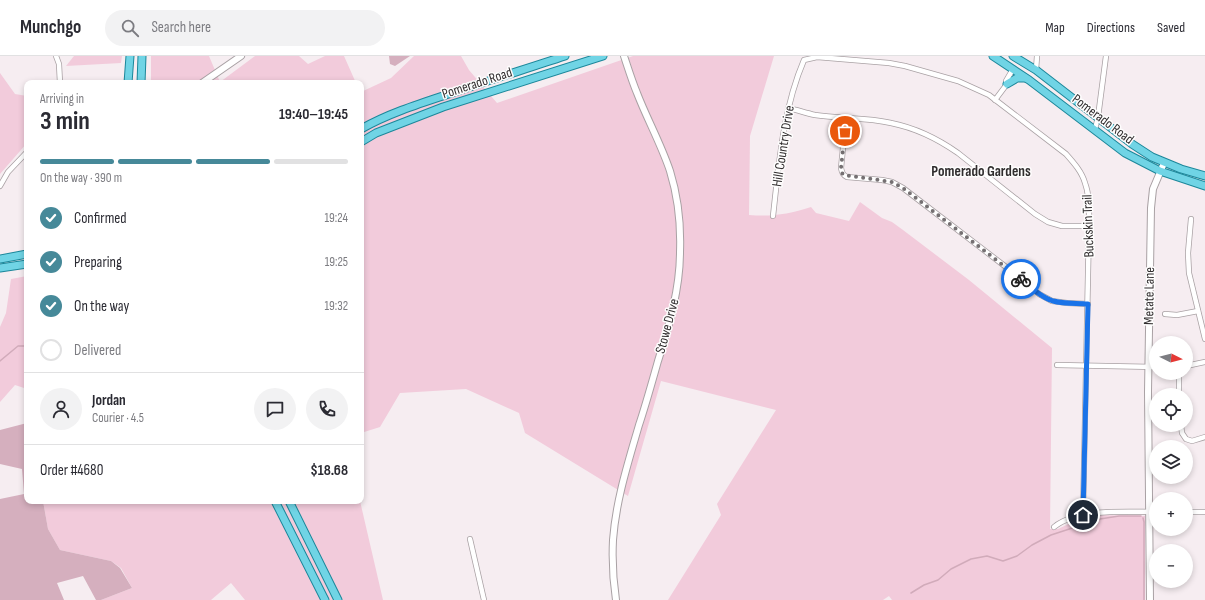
<!DOCTYPE html>
<meta charset="utf-8">
<style>
body{margin:0;font-family:"Sofia Sans Condensed",sans-serif;background:#f2f2f3;color:#2b2b33;height:100vh;display:flex;flex-direction:column;font-size:15px;white-space:nowrap}
*{box-sizing:border-box;margin:0}
p{font-size:13px;color:#7c7c81}
.icon{flex:none;width:22px;height:22px;fill:none;stroke:currentColor;stroke-width:2;stroke-linecap:round;stroke-linejoin:round}
.map{position:relative;flex:1;overflow:hidden}
.drawer{position:absolute;left:24px;top:24px;width:340px;height:424px;display:flex;flex-direction:column;background:#fff;border-radius:8px;box-shadow:0 2px 6px #0003}
.drawer>*{flex:none}
.needle{width:26px;rotate:96deg}
.buttons{position:absolute;left:1149px;top:280px;display:grid;gap:8px}
.buttons a{display:grid;place-items:center;width:44px;height:44px;border-radius:50%;background:#fff;box-shadow:0 2px 6px #0003;font-size:20px}
.pin{position:absolute;display:grid;place-items:center;width:34px;height:34px;color:#fff;margin:-17px;border:2px solid #fff;border-radius:50%;box-shadow:0 1px 4px #0007}
.courier{position:absolute;display:grid;place-items:center;width:40px;height:40px;margin:-20px;border:3px solid #1a73e8;border-radius:50%;background:#fff;color:#222;box-shadow:0 1px 5px #0007}
.summary em{font-style:normal;font-weight:700}
.summary div{display:flex;flex-direction:column-reverse}
.summary{display:flex;align-items:center;justify-content:space-between;height:68px;padding:0 16px}
h1{font-size:26px;font-weight:700;line-height:30px}
.bar{display:grid;grid-template-columns:repeat(4,1fr);gap:6px 4px;align-content:center;height:48px;padding:0 16px}
.bar i{height:5px;border-radius:3px;background:#e1e1e2}
.bar .current{background:#468999}
.bar p{grid-column:span 4}
.line{display:flex;align-items:center;gap:10px;padding:0 16px;border-top:1px solid #e1e1e2}
.line div{flex:1}
.round{display:grid;place-items:center;flex:none;width:42px;height:42px;border-radius:21px;background:#f2f2f3}
ol{padding:0 16px;list-style:none}
li{display:flex;align-items:center;gap:12px;height:44px}
li p{margin-inline-start:auto}
li .icon{padding:4px;border-radius:50%;background:#468999;color:#fff;stroke-width:4}
li:last-child{color:#7c7c81}
li i{width:22px;height:22px;border:2px solid #e1e1e2;border-radius:50%}
header{display:flex;align-items:center;gap:24px;box-sizing:border-box;height:56px;padding:0 20px;background:#fff;border-bottom:1px solid #e1e1e2}
header strong{font-size:19px}
nav{display:flex;gap:22px;margin-inline-start:auto;font-size:14px}
.search{width:280px;height:36px;background:#f2f2f3;display:flex;align-items:center;gap:10px;box-sizing:border-box;padding:0 14px;border-radius:22px;color:#7c7c81;font-size:15px}
.map>svg:first-child{display:block}
.green{fill:#f2cbdb}
.forest{fill:#d5afbe}
.lines{fill:none;stroke-linecap:round;stroke-linejoin:round}
.stream{stroke:#d1abba;stroke-width:1.5}
.street-casing{stroke:#a9a1a4;stroke-width:6}
.secondary-casing{stroke:#a9a1a4;stroke-width:8}
.primary-casing{stroke:#1c879a;stroke-width:9}
.street{stroke:#fff;stroke-width:4.5}
.secondary{stroke:#fff;stroke-width:6}
.primary{stroke:#70d4e5;stroke-width:7}
.done{stroke:#757072;stroke-width:4;stroke-dasharray:0 7.2}
.route{stroke:#1a73e8;stroke-width:5}
.labels{text-anchor:middle;dominant-baseline:central;stroke-width:3;stroke-linejoin:round;paint-order:stroke}
.street-label{font-size:14px;fill:#302d2e;stroke:#fefdfd}
.neighbourhood-label{font-size:15px;font-weight:bold;fill:#302d2e;stroke:#fefdfd}
</style>
<header>
<strong>Munchgo</strong>
<div class="search"><svg class="icon" aria-label="search" viewBox="0 0 24 24"><circle cx="10" cy="10" r="6"/><path d="M15 15l6 6"/></svg>Search here</div>
<nav><a>Map</a><a>Directions</a><a>Saved</a></nav>
</header>
<div class="map">
<svg width="1205" height="544" viewBox="0 0 1205 544">
<rect width="100%" height="100%" fill="#f6edf1"/>
<!-- green -->
<g class="green">
<polygon points="74,0 122,0 121,7 66,10"/>
<polygon points="151,0 209,0 220,26 255,0 299,0 308,8 325,0 344,0 356,27 151,27"/>
<path d="M414,0H461L469,14L497,47L633,0H774L750,80L749,159C772,161 789,158 811,151L816,157L849,165L860,146L882,162L892,166L903,174L969,224L1052,292L1050,473H1058L1077,464L1095,459L1145,460V544H892L889,540L883,544H668L721,459L717,448L776,354L661,325L628,440L525,377L519,357L466,333L400,337L380,371L361,377V36L391,22Z"/>
<polygon points="0,17 15,38 27,40 27,87 0,118"/>
<polygon points="27,220 27,333 15,329 0,346 0,271 6,257 11,223"/>
<polygon points="43,445 360,445 383,544 245,544 231,527 211,544 101,544 132,532 121,512 111,505 60,494 48,473"/>
</g>
<!-- forest -->
<g class="forest">
<polygon points="389,0 410,0 395,10 390,8"/>
<polygon points="27,367 27,445 43,445 48,473 60,494 111,505 120,512 132,532 101,544 96,544 83,520 57,527 64,544 0,544 0,443 24,438 22,413 0,408 0,374"/>
</g>
<g class="lines">
<!-- stream -->
<g class="stream">
<polyline points="0,305 18,290 27,290"/>
<polyline points="1143,462 1144,466 1144,544"/>
<polyline points="911,537 924,529 938,524 951,513 971,503 987,500 1003,505 1017,500 1032,489 1051,479 1100,463 1119,460 1141,460"/>
</g>
<!-- street casing -->
<g class="street-casing">
<g id="street">
<polyline points="56,0 59,8 60,27"/>
<polyline points="1036,14 1037,0"/>
<polyline points="995,44 1007,28 1006,25 1013,13"/>
<path d="M788,52C797,54 806,57 815,59C840,63 866,61 891,67C916,72 938,83 958,97L1035,158L1048,166L1062,170H1089"/>
<path d="M846,62L841,112C842,117 843,119 847,121L882,124L892,126L903,132L1006,211L1039,238L1052,245L1067,247L1088,248"/>
<polyline points="1095,73 1098,61 1106,0"/>
<polyline points="0,130 8,116 27,96"/>
<path d="M773,160C779,107 783,53 804,4L817,1L889,7L905,10L958,25L989,39L1066,98C1074,107 1082,116 1085,127C1090,140 1089,156 1089,170L1083,459"/>
<polyline points="1191,163 1188,197 1189,217 1205,283"/>
<polyline points="1165,258 1177,259 1198,255"/>
<polyline points="1057,309 1156,311"/>
<polyline points="1186,310 1205,306"/>
<polyline points="1179,339 1179,317"/>
<polyline points="1181,369 1182,377 1186,383 1192,385 1205,381"/>
<polyline points="1186,456 1205,456"/>
<path d="M1054,471C1078,452 1127,456 1156,456"/>
<polyline points="470,483 484,544"/>
</g>
</g>
<!-- secondary casing -->
<g class="secondary-casing">
<g id="secondary">
<polyline points="202,27 241,0"/>
<path d="M616,544C613,524 612,504 613,484C616,444 628,407 639,369C646,348 652,326 658,305C669,270 680,233 680,196C681,169 678,141 670,115C661,88 647,63 637,37C632,25 628,12 624,0"/>
<polyline points="1150,544 1148,336 1151,152 1153,133 1164,107"/>
</g>
</g>
<!-- primary casing -->
<g class="primary-casing">
<g id="primary">
<polyline points="993,0 1029,24 1125,97 1160,115 1205,130"/>
<polyline points="1013,0 1036,14 1132,88 1152,101 1181,113 1205,120"/>
<polyline points="128,27 130,0"/>
<polyline points="141,27 142,0"/>
<polyline points="1007,28 1017,22 1025,22"/>
<path d="M361,73C391,56 425,46 458,35C493,23 529,12 565,0"/>
<polyline points="361,86 376,77 443,51 603,0"/>
<polyline points="0,203 27,198"/>
<polyline points="0,212 27,208"/>
<polyline points="275,445 325,544"/>
<polyline points="289,445 338,544"/>
</g>
</g>
<!-- street -->
<use href="#street" class="street"/>
<!-- secondary -->
<use href="#secondary" class="secondary"/>
<!-- primary -->
<use href="#primary" class="primary"/>
</g>
<g class="lines">
<!-- done -->
<polyline class="done" points="845,75 841,112 841,116 844,119 892,126 903,132 1021,223"/>
<!-- route -->
<path class="route" d="M1021,223C1030,231 1041,241 1053,245C1064,248 1076,247 1088,248L1083,459"/>
</g>
<g class="labels">
<!-- street labels -->
<g class="street-label">
<text transform="translate(477 27) rotate(-18)">Pomerado Road</text>
<text transform="translate(1103 63) rotate(37)">Pomerado Road</text>
<text transform="translate(783 90) rotate(-81)">Hill Country Drive</text>
<text transform="translate(1088 170) rotate(-92)">Buckskin Trail</text>
<text transform="translate(1149 240) rotate(-89)">Metate Lane</text>
<text transform="translate(667 270) rotate(-75)">Stowe Drive</text>
</g>
<!-- neighbourhood labels -->
<g class="neighbourhood-label">
<text x="981" y="115">Pomerado Gardens</text>
</g>
</g>
</svg>
<div class="buttons">
<a><svg class="needle" viewBox="-14 -14 28 28"><path d="M0-13l5 13h-10z" fill="#e53935"/><path d="M0 13l5-13h-10z" fill="#7c7c81"/></svg></a>
<a><svg class="icon" aria-label="locate" viewBox="0 0 24 24"><circle cx="12" cy="12" r="6"/><path d="M12 2v4M12 18v4M2 12h4M18 12h4"/></svg></a>
<a><svg class="icon" aria-label="layers" viewBox="0 0 24 24"><path d="M12 4l9 5-9 5-9-5zM3 14l9 5 9-5"/></svg></a>
<a>+</a>
<a>−</a>
</div>
<div class="pin" style="left:845px;top:75px;background:#ea580c"><svg class="icon" aria-label="bag" viewBox="0 0 24 24"><path d="M5 8h14l-1 12H6zM9 8a3 3 0 0 1 6 0"/></svg></div>
<div class="pin" style="left:1083px;top:459px;background:#1f2937"><svg class="icon" aria-label="home" viewBox="0 0 24 24"><path d="M3 11l9-7 9 7M6 9v11h12V9"/></svg></div>
<div class="courier" style="left:1021px;top:223px"><svg class="icon" aria-label="bike" viewBox="0 0 24 24"><circle cx="6" cy="16" r="4"/><circle cx="18" cy="16" r="4"/><path d="M6 16l4-8h5l3 8M10 8l3 8H6M13 5h3"/></svg></div>
<section class="drawer">
<div class="summary"><div><h1>3 min</h1><p>Arriving in</p></div><em>19:40–19:45</em></div>
<div class="bar"><i class="current"></i><i class="current"></i><i class="current"></i><i></i><p>On the way · 390 m</p></div>
<ol>
<li><svg class="icon" aria-label="check" viewBox="0 0 24 24"><path d="M5 12l5 5 9-10"/></svg>Confirmed<p>19:24</p></li>
<li><svg class="icon" aria-label="check" viewBox="0 0 24 24"><path d="M5 12l5 5 9-10"/></svg>Preparing<p>19:25</p></li>
<li><svg class="icon" aria-label="check" viewBox="0 0 24 24"><path d="M5 12l5 5 9-10"/></svg>On the way<p>19:32</p></li>
<li><i></i>Delivered</li>
</ol>
<div class="line" style="height:72px"><a class="round"><svg class="icon" aria-label="person" viewBox="0 0 24 24"><circle cx="12" cy="8" r="4"/><path d="M4 21q1-7 8-7t8 7"/></svg></a><div><b>Jordan</b><p>Courier · 4.5</p></div><a class="round"><svg class="icon" aria-label="chat" viewBox="0 0 24 24"><path d="M4 5h16v11H9l-5 4z"/></svg></a><a class="round"><svg class="icon" aria-label="phone" viewBox="0 0 24 24"><path d="M5 4h4l2 5-3 2q2 4 5 5l2-3 5 2v4C11 20 4 13 5 4z"/></svg></a></div>
<div class="line" style="height:52px"><div>Order #4680</div><b>$18.68</b></div>
</section>
</div>
